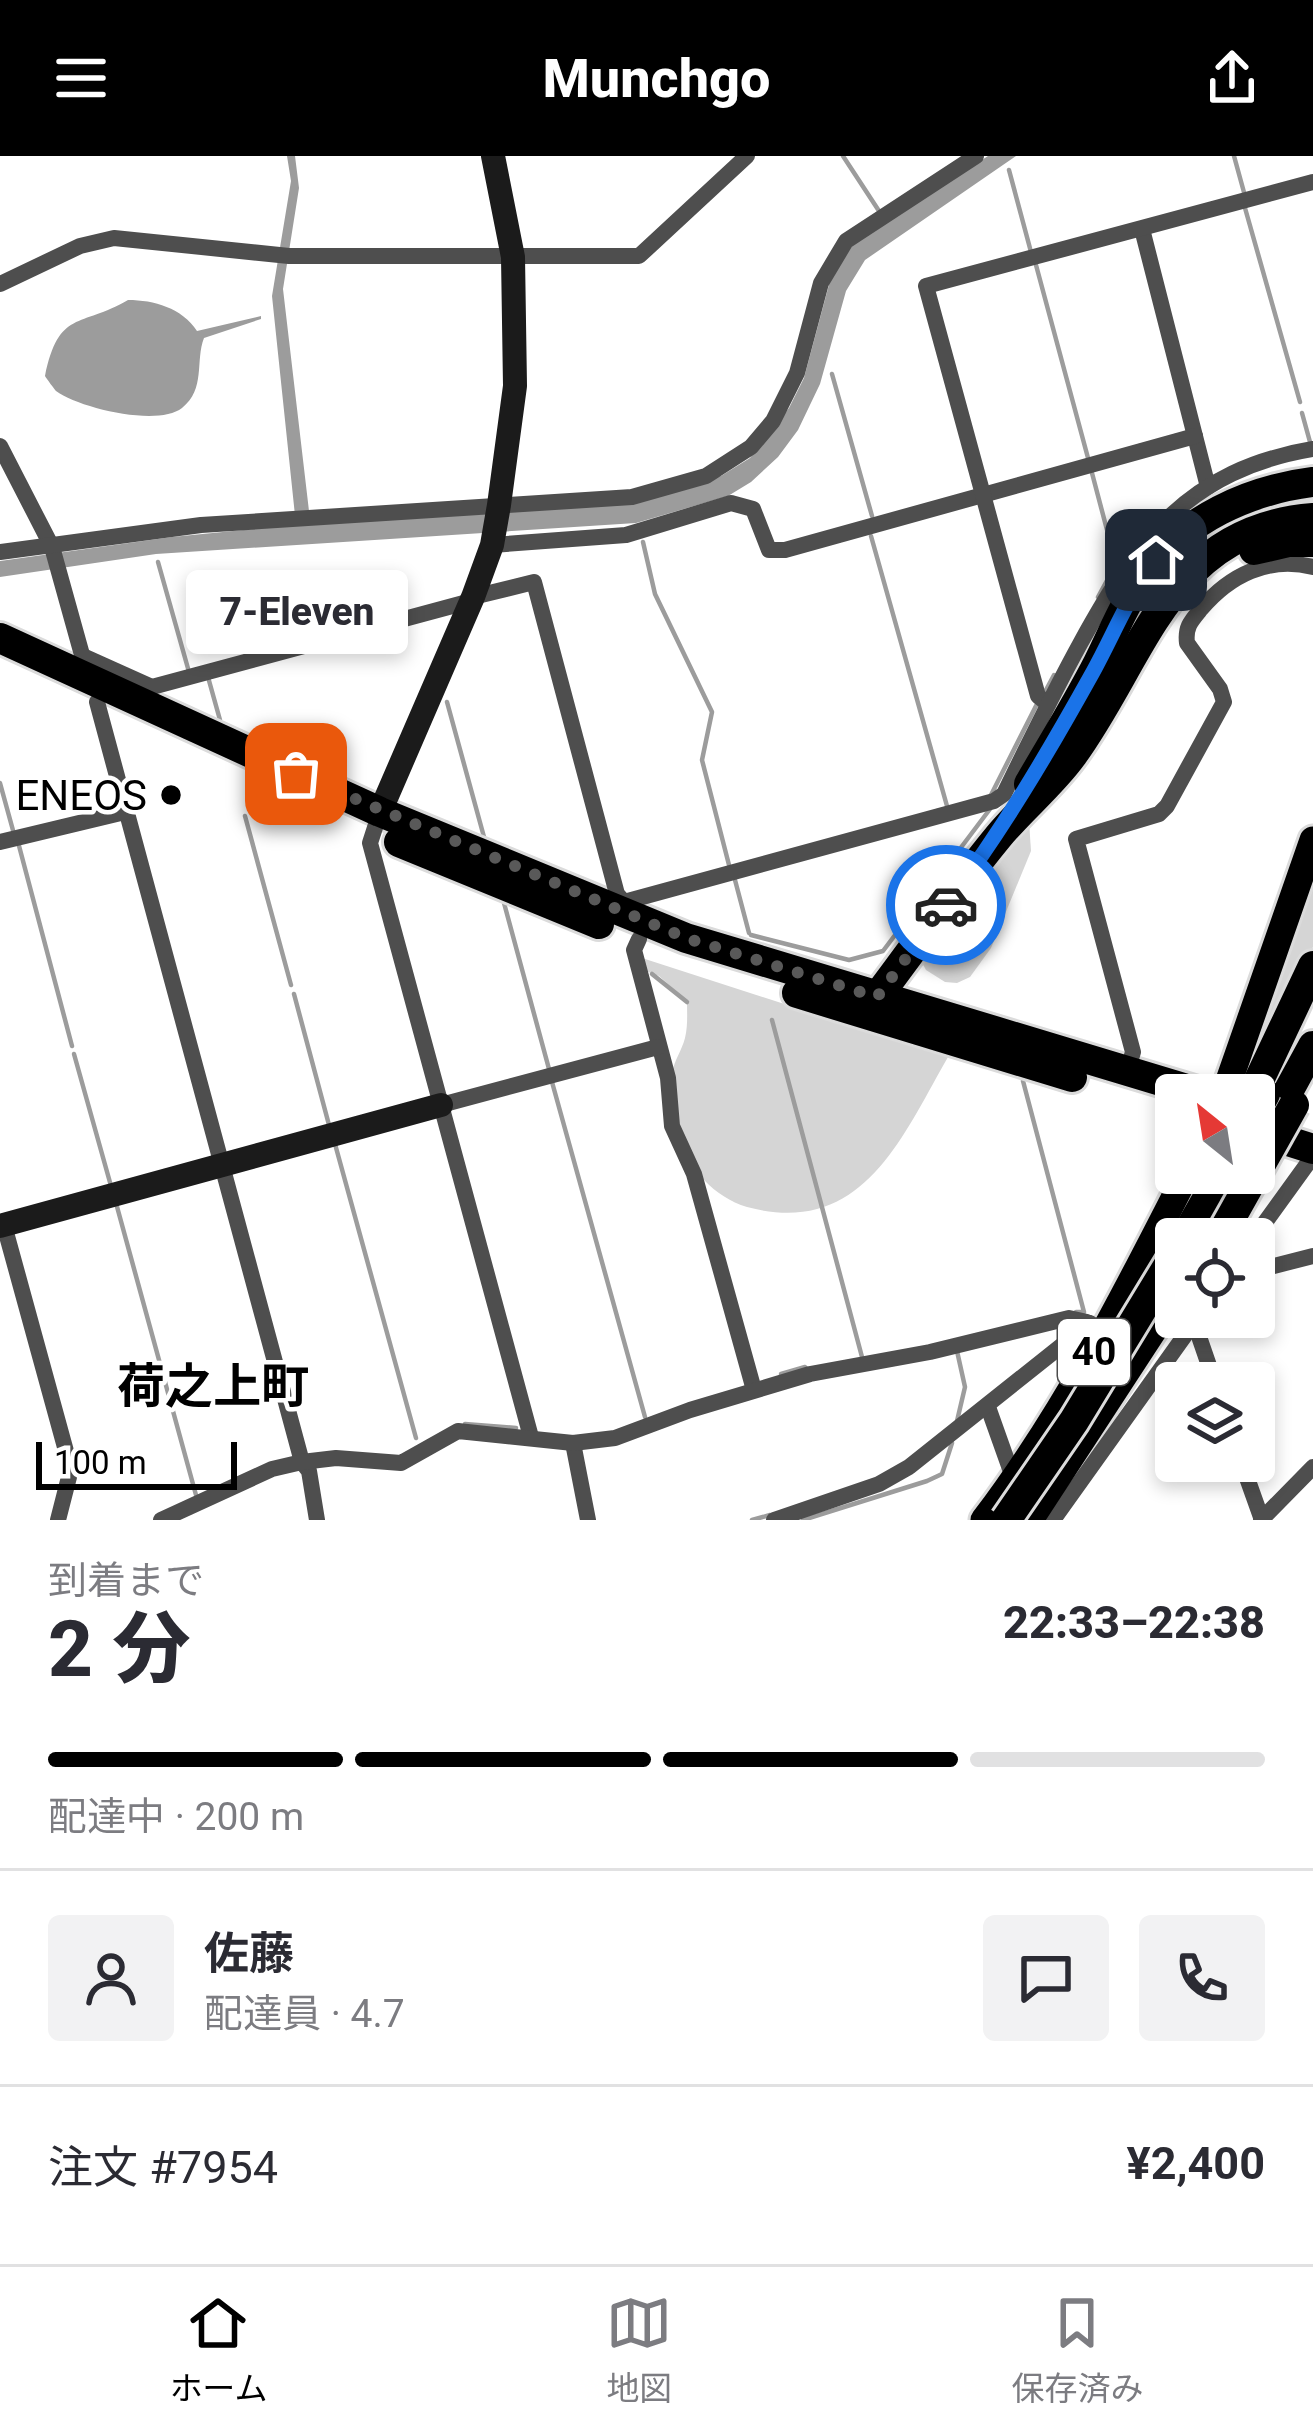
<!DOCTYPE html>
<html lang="ja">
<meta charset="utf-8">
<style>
body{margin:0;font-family:Roboto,"Noto Sans JP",sans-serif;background:#f2f2f3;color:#2b2b33;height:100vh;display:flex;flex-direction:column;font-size:45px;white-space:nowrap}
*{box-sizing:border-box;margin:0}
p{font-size:39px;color:#7c7c81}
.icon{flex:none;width:66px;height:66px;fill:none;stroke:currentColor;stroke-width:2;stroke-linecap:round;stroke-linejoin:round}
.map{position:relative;height:1364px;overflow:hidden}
.details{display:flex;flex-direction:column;background:#fff;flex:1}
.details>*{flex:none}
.needle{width:78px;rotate:330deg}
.tools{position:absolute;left:1155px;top:918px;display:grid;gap:24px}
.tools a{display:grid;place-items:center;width:120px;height:120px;border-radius:12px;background:#fff;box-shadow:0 6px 18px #0003;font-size:60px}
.scale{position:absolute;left:36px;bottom:30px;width:201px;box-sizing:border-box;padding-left:12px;border:6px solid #000;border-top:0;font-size:33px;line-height:42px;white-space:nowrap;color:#000;-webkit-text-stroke:9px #fff;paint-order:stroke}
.pin{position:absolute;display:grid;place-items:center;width:102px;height:102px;color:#fff;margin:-51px;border-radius:24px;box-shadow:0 6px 18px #0006}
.courier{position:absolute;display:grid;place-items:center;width:120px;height:120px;margin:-60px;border:9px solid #1a73e8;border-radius:50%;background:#fff;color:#222;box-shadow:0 3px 15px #0007}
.bubble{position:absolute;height:84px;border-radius:12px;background:#fff;box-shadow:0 6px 18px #0003;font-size:39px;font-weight:800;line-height:84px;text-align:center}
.head em{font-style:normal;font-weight:800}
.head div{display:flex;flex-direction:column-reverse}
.head{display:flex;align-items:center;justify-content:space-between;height:204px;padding:0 48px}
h1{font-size:78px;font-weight:800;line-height:90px}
.bar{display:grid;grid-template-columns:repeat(4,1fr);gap:18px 12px;align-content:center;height:144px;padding:0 48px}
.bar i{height:15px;border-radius:9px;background:#e1e1e2}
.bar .on{background:#000}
.bar p{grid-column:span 4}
.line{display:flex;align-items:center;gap:30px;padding:0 48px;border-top:3px solid #e1e1e2}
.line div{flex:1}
.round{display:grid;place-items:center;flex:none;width:126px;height:126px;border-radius:12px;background:#f2f2f3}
header{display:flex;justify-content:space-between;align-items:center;height:156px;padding:0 48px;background:#000;color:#fff;font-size:54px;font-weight:800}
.dock{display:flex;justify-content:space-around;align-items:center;height:168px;border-top:3px solid #e1e1e2;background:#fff;font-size:33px;color:#7c7c81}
.dock a{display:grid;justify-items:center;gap:6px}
.dock .on{color:#000}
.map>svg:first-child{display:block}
.green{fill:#d5d5d5}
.water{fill:#9c9c9c}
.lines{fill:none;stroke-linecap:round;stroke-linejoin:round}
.stream{stroke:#9c9c9c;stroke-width:4.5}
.primary-casing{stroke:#dbdbdb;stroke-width:33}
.highway-casing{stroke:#dbdbdb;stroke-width:36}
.street{stroke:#4e4e4e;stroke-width:16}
.secondary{stroke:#1b1b1b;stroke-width:24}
.primary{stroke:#000;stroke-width:27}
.highway{stroke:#000;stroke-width:30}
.highway-bridge-casing{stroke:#dbdbdb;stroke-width:36;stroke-linecap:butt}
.highway-bridge{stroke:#000;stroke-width:30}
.done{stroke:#595959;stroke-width:12;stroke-dasharray:0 21.6}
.route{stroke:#1a73e8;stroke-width:15}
.poi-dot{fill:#000;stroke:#fff;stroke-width:4.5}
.labels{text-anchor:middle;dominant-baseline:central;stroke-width:9;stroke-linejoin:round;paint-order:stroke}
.shield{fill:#fff;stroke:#4c4c4c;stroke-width:3}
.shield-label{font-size:39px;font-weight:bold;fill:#000}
.poi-label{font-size:42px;fill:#000;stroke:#fff;text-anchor:end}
.quarter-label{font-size:48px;font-weight:bold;fill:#000;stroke:#fff}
</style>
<header><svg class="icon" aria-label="menu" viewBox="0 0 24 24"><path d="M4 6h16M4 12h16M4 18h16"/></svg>Munchgo<svg class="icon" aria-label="share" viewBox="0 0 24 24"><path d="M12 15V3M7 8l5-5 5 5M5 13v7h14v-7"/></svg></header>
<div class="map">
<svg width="1313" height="1364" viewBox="0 0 1313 1364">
<rect width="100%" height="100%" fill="#fff"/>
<!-- green -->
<g class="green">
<polygon points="1029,665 1031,695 991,792 970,821 957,827 945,826 926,814 920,803"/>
<polygon points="1313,714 1313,791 1248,933 1242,927"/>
<path d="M642,802L948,901C901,983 862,1082 747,1051C714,1041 689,1013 679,981C673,965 669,933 672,917C674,905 682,894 685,882C688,870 687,857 687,845L659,820L643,814Z"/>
</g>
<!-- water -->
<g class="water">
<polygon points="287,0 295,0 299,32 283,133 309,355 476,359 721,320 750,302 789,252 804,222 830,125 852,89 988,0 1016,0 865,104 846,135 820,228 798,274 778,301 751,326 728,340 636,367 156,398 0,421 0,405 172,381 296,369 272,140 291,25"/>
<path d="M128,144C154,144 182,152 197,175L261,160V163L204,182C195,205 206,233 182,252C158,271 79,252 56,235C55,234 46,222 45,220C59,153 80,172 128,144Z"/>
<path d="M267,435L306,448L312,459L308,477C283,486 253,484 245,456L260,438Z"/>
</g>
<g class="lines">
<!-- stream -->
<g class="stream">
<polyline points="843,0 879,55"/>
<polyline points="1234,0 1245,40"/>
<polyline points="1009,14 1031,96"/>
<polyline points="1245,52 1300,246"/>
<polyline points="1036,109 1088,302"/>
<polyline points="832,218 872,360"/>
<polyline points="1302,257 1310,286"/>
<polyline points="1092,317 1116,408 1098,441"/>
<polyline points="871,380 947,650"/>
<polyline points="643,386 655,438 712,556 702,604 729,709"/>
<polyline points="158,406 189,516"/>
<polyline points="208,521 220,564"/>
<polyline points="1046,534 1054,519"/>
<polyline points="447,546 484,681"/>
<polyline points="0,627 14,678"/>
<polyline points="991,639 1037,548"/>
<polyline points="245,660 291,829"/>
<polyline points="18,686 72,890"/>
<polyline points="735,724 749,777"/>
<polyline points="504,747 549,913"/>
<polyline points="751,779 849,804 883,795 990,653"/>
<polyline points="652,818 687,846"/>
<polyline points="294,838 329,969"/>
<polyline points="772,864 862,1201"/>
<polyline points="74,898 111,1030"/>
<polyline points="1023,925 1084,1156 1076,1156"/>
<polyline points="552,926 645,1261"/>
<polyline points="335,988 416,1282"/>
<polyline points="116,1047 196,1339"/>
<polyline points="957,1195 965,1231 957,1265"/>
<polyline points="781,1218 805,1211"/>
<polyline points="465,1268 516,1272"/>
<polyline points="752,1364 770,1359"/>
<polyline points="803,1364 927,1325 942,1318 952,1287"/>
</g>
<!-- primary casing -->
<g class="primary-casing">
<g id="primary">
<polyline points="1224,939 1313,684"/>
<path d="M984,1364C1066,1256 1126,1137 1187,1017"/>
</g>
</g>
<!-- highway casing -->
<g class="highway-casing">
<g id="highway">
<polyline points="1254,394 1289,386 1313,386"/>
<polyline points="0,482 380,656 686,782 1207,939"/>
<path d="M1029,628C1052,588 1077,548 1098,507C1113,477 1126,444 1146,417C1184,363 1249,334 1313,326"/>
<polyline points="399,686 599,768"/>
<polyline points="797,837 1072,921"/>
<path d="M871,857L877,841C917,788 956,732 998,681C1021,653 1051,629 1072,600C1144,502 1167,373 1313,362"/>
<polyline points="1252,939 1313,810"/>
<polyline points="1283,945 1313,890"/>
<polyline points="1254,974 1313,993"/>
<polyline points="1184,1083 1222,1017"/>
<polyline points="1028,1364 1176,1137"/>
</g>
</g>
<!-- street -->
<g class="street">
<polyline points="1142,73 1208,331"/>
<polyline points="0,128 80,90 114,82 289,100 639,100 747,0"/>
<polyline points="0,290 52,391 84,506"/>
<polyline points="492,389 626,379 731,347 753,353 769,394 785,394 1195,280"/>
<polyline points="0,396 201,369 632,341 706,320 751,291 773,265 797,217 821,127 846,85 976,0"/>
<polyline points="473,441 534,426 617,738 624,746"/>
<polyline points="83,500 152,531 471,445"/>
<polyline points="97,546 302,1306 309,1315 317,1364"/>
<polyline points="1048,548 1038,540 926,130 1313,26"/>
<polyline points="380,656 370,687 531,1281"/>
<polyline points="0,686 125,656"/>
<path d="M620,754L624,746L994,645L1004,638C1029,587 1053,537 1080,488C1137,384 1188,314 1313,293"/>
<polyline points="639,783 634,794 668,922 672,970 694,1018 754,1234"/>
<path d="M1127,916L1133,896L1076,683L1159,658L1167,650L1224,546L1220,533L1187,487C1185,471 1191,465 1201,453C1230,419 1268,400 1313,411"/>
<polyline points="441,949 658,891"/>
<polyline points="4,1069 69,1306 69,1321 58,1364"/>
<polyline points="1253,1083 1313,1000"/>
<polyline points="1254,1115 1313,1100"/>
<polyline points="1194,1166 1215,1227"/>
<polyline points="988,1251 1014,1324"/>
<polyline points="573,1287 588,1364"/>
<polyline points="1241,1305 1262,1364"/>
<polyline points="161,1364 272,1313 302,1306 336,1302 401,1307 458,1275 573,1287 615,1282 690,1254 810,1218 930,1196 1069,1162 1087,1166"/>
<polyline points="774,1364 879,1328 909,1311 1090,1167"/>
<polyline points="1053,1364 1198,1161"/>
<polyline points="1261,1364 1313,1311"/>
</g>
<!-- secondary -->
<g class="secondary">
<polyline points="380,656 473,441 492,389 499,349 515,230 513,101 493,0"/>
<polyline points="0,1070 441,949"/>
</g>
<!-- primary -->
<use href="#primary" class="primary"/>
<!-- highway -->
<use href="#highway" class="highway"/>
<!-- highway-bridge casing -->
<g class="highway-bridge-casing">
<g id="highway-bridge">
<polyline points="1254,958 1265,938"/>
<polyline points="1219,1083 1294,949"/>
<polyline points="1006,1364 1074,1265 1176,1097"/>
</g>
</g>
<!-- highway-bridge -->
<use href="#highway-bridge" class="highway-bridge"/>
</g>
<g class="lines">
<!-- done -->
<polyline class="done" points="296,618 686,782 877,841 946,749"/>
<!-- route -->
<path class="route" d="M946,749C1002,675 1048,597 1093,516C1114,478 1129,438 1156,404"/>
</g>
<!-- markers -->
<circle class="poi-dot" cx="171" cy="639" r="12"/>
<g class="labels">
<!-- shield labels -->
<rect class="shield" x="1058" y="1163" width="72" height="66" rx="9"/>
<g class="shield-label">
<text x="1094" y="1196">40</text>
</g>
<!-- poi labels -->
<g class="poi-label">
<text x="147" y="639">ENEOS</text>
</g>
<!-- quarter labels -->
<g class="quarter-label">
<text x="213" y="1230">荷之上町</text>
</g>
</g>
</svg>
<div class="tools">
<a><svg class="needle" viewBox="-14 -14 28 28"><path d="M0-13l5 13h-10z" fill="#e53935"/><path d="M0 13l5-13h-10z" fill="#7c7c81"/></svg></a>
<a><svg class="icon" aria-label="locate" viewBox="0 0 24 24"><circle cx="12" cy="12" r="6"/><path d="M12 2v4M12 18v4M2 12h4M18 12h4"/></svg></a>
<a><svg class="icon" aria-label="layers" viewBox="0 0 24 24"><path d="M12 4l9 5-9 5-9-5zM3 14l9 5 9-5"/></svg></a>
</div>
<div class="scale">100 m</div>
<div class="pin" style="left:296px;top:618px;background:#ea580c"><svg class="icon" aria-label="bag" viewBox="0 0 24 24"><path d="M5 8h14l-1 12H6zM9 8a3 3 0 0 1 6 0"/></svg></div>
<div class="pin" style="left:1156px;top:404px;background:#1f2937"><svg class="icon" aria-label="home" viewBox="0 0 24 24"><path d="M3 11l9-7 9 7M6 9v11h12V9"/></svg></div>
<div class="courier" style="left:946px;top:749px"><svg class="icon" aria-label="car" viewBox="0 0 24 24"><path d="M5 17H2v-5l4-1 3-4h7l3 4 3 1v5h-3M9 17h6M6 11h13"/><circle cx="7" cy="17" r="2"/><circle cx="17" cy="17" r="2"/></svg></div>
<div class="bubble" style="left:186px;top:414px;width:222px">7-Eleven</div>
</div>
<section class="details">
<div class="head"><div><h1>2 分</h1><p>到着まで</p></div><em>22:33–22:38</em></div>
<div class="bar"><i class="on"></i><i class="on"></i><i class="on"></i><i></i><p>配達中 · 200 m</p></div>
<div class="line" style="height:216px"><a class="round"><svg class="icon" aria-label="person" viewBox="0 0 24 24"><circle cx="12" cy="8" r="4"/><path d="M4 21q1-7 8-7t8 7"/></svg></a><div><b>佐藤</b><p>配達員 · 4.7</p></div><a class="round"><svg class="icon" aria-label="chat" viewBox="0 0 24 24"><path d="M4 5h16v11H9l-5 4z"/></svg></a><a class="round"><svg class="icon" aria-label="phone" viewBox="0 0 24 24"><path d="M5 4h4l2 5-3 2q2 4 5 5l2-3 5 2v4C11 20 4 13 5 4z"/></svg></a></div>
<div class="line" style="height:156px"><div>注文 #7954</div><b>¥2,400</b></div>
</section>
<nav class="dock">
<a class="on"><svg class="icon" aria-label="home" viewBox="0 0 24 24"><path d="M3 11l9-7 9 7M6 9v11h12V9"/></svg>ホーム</a>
<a><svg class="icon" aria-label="map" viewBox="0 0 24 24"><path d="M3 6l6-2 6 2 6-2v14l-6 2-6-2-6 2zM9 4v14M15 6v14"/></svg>地図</a>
<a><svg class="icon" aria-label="saved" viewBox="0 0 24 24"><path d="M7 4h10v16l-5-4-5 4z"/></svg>保存済み</a>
</nav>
